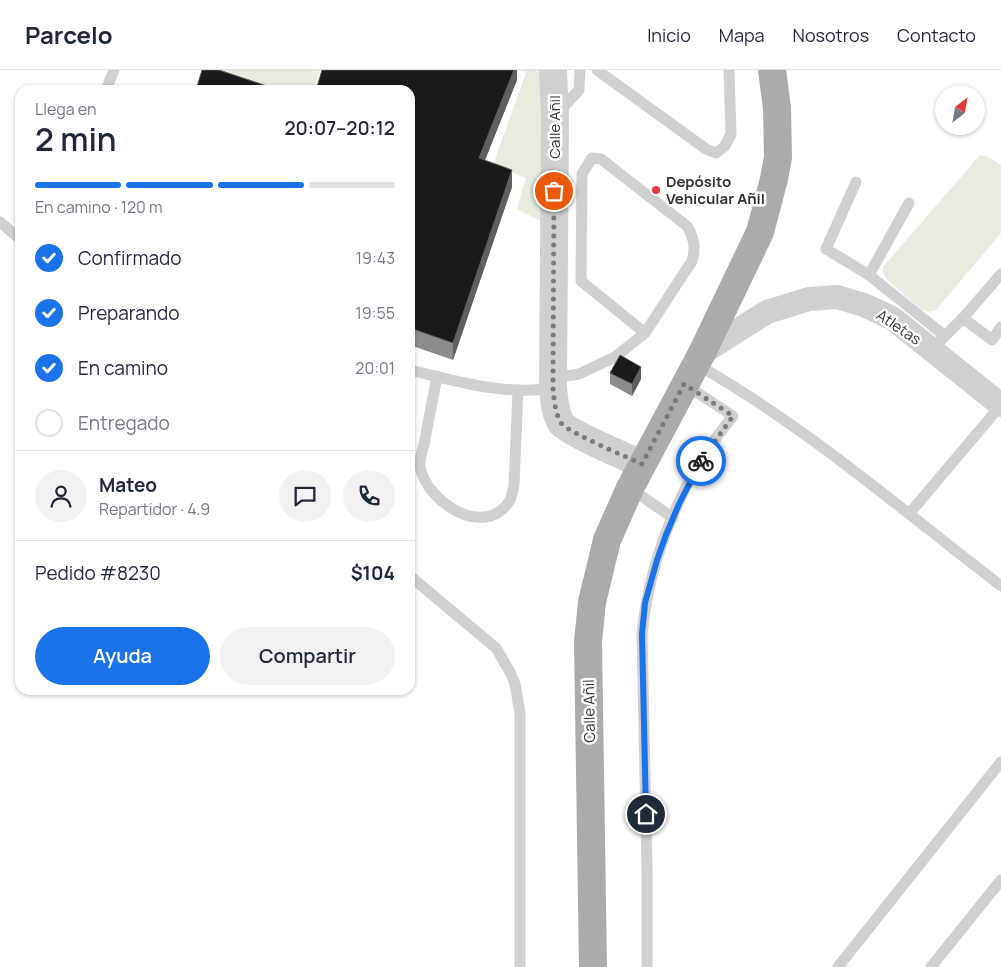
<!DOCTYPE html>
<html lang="es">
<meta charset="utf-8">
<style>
body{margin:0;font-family:Manrope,sans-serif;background:#f2f2f3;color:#1f2937;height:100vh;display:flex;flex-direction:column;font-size:19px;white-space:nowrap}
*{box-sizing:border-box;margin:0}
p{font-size:16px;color:#747a83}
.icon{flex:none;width:28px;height:28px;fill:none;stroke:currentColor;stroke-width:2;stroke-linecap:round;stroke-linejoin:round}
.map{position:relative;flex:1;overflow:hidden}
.details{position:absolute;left:15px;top:15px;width:400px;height:610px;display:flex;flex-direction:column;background:#fff;border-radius:15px;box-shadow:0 1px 4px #0004}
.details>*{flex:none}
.needle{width:32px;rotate:31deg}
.fabs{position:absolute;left:935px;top:15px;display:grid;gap:10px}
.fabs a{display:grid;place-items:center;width:50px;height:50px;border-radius:50%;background:#fff;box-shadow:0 1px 4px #0004;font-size:25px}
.pin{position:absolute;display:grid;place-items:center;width:42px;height:42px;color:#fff;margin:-21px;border:2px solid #fff;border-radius:50%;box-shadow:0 1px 5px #0007}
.courier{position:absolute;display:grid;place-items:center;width:50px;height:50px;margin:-25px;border:4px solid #1a73e8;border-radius:50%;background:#fff;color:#222;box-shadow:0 1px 6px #0007}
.headline em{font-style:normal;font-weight:600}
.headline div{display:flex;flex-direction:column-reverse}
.headline{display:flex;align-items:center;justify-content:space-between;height:85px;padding:0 20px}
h1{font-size:32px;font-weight:600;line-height:38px}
.bar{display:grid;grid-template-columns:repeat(4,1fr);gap:8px 5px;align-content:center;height:60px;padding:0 20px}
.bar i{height:6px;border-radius:4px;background:#e0e1e3}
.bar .on{background:#1a73e8}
.bar p{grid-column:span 4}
.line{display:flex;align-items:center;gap:12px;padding:0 20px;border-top:1px solid #e0e1e3}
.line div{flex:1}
.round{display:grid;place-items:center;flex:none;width:52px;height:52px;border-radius:26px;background:#f2f2f3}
ol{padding:0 20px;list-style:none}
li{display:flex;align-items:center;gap:15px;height:55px}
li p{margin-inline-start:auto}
li .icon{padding:5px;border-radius:50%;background:#1a73e8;color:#fff;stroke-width:4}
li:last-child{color:#747a83}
li i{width:28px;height:28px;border:2px solid #e0e1e3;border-radius:50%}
.cta{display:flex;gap:10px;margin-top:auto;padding:10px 20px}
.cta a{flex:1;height:58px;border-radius:30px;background:#1a73e8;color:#fff;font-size:20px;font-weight:600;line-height:58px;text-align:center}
.cta a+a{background:#f2f2f3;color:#1f2937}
header{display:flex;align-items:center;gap:30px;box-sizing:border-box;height:70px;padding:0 25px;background:#fff;border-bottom:1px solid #e0e1e3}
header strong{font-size:24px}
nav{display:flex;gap:28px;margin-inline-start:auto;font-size:18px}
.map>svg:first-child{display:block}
.green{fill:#e6ecdf}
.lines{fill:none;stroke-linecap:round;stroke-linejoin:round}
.service{stroke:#d0d0d0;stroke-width:11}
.minor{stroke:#d0d0d0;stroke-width:24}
.tertiary{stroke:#d0d0d0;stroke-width:28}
.primary{stroke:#ababab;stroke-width:28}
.wall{fill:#8c8c8c}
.shaded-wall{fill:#5f5f5f}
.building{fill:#1a1a1a;stroke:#5f5f5f}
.done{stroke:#7a7a7a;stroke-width:5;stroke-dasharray:0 9}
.route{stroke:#1a73e8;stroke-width:6}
.poi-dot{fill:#e63946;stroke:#fff;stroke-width:2}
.labels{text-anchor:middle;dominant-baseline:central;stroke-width:5;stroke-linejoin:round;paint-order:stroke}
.street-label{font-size:15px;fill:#333;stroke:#fff}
.poi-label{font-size:15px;font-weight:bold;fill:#333;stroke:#fff;text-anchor:start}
</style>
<header>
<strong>Parcelo</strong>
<nav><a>Inicio</a><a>Mapa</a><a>Nosotros</a><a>Contacto</a></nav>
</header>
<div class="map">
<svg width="1001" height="897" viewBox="0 0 1001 897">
<rect width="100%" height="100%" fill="#fff"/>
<!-- green -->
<g class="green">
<polygon points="203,0 320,0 313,20 261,20"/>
<polygon points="517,0 544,0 547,154 517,139 526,108 493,95 526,3"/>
<polygon points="980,85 987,86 1001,95 1001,163 936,240 929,242 922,240 887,210 883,203 883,197"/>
</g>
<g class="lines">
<!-- service -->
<g class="service">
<polyline points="597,0 706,79 716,83 725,76 731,64 729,0"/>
<polyline points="106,20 114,0"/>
<polyline points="558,43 579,20 580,0"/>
<polyline points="856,112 826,179 869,205"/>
<polyline points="909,133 869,205 945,266"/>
<polyline points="0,152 20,169"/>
<polyline points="963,248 992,270 1001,257"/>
<polyline points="940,271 963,248 1001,204"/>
<path d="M696,294C805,356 901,439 1001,516"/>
<path d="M410,300C456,311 506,326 553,318"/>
<path d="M437,306C433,329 428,352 424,375C422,381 419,391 420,397C427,433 486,470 510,430C512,426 513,419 514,415L518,320"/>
<path d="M553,308L579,304L615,287L645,263L692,191C696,178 694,168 687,156L601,89L592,88L582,104L581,211L645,263"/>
<polyline points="630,418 673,448"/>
<polyline points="909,444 1001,335"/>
<polyline points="410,506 496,578 510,602 515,614 520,643 520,897"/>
<path d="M647,897V800L642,564C648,504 669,445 699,393C709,376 721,361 733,346L684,314"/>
<polyline points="838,897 1001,692"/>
<polyline points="931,897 1001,810"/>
</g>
<!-- minor -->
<polyline class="minor" points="702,283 767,242 809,229 837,227 864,235 892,248 1001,335"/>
<!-- tertiary -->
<path class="tertiary" d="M553,0L555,46L553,318C554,329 555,343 561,353C569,363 626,387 642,394"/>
<!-- primary -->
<polyline class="primary" points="593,897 588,572 592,532 607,470 630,418 702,283 760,162 774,109 778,87 777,38 772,0"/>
</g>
<!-- wall -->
<g class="wall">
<polygon points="517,0 517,10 485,90 512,117 453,290 410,275 410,20"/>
<polygon points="610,303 641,309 632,326 610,314"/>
</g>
<!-- shaded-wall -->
<g class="shaded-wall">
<polygon points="514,0 517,0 517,10 479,105 479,88"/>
<polygon points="512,100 512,117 453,290 453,273"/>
<polygon points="641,297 641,309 632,326 632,314"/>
</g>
<!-- building -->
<g class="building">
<polygon points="202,0 219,0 279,20 196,20"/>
<polygon points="322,0 514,0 479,88 512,100 453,273 410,258 410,20 316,20"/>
<polygon points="620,285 641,297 632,314 610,303"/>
</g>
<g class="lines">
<!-- done -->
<path class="done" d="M554,121L553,318C554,329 555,343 561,353C569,363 627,387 642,394L684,314L733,346L701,391"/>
<!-- route -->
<polyline class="route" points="646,744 642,564 645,533 657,490 666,465 679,434 701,391"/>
</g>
<!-- markers -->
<circle class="poi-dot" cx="656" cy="120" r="5"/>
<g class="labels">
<!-- street labels -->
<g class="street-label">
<text transform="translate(554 57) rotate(-90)">Calle Añil</text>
<text transform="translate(899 257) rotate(34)">Atletas</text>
<text transform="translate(589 641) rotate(-91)">Calle Añil</text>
</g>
<!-- poi labels -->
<g class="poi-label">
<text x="666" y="111">Depósito<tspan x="666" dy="17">Vehicular Añil</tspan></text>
</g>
</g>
</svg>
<div class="fabs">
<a><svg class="needle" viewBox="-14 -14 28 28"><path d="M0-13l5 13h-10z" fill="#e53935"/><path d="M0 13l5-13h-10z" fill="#747a83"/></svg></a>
</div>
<div class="pin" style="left:554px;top:121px;background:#ea580c"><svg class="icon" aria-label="bag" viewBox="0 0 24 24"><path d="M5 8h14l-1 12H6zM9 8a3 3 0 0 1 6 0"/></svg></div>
<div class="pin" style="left:646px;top:744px;background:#1f2937"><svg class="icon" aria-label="home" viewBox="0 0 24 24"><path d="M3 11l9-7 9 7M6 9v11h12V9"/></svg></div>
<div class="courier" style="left:701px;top:391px"><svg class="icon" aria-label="bike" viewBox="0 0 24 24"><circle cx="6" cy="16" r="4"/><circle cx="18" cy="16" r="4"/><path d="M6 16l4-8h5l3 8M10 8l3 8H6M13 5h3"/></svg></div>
<section class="details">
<div class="headline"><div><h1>2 min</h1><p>Llega en</p></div><em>20:07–20:12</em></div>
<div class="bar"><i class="on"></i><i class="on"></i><i class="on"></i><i></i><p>En camino · 120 m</p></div>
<ol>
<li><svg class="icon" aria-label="check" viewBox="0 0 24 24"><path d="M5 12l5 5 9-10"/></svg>Confirmado<p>19:43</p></li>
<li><svg class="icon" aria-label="check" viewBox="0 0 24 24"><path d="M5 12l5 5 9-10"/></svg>Preparando<p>19:55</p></li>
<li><svg class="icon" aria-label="check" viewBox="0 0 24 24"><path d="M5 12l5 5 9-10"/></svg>En camino<p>20:01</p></li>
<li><i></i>Entregado</li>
</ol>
<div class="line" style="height:90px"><a class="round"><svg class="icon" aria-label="person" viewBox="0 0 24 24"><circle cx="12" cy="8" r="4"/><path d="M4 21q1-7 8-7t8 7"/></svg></a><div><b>Mateo</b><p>Repartidor · 4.9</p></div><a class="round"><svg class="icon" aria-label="chat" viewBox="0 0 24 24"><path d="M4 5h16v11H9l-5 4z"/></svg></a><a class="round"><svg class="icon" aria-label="phone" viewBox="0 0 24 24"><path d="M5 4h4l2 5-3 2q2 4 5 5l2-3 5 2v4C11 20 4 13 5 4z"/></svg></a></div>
<div class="line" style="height:65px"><div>Pedido #8230</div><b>$104</b></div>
<div class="cta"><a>Ayuda</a><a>Compartir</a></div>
</section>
</div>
